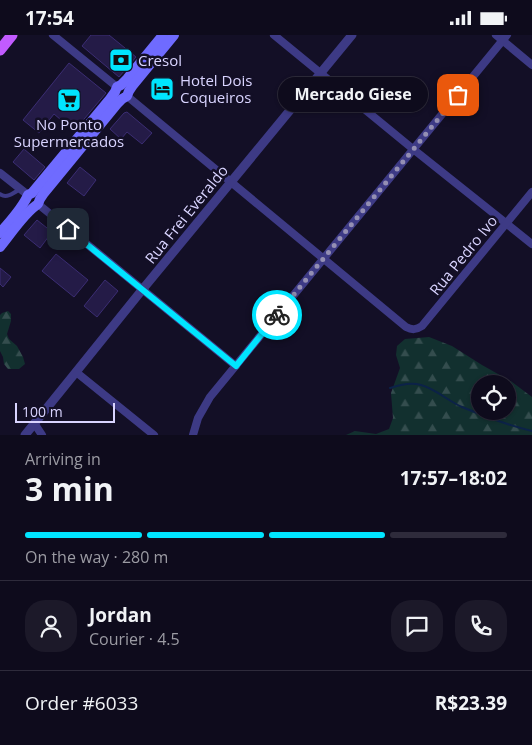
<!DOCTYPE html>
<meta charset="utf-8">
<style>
body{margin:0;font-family:"Open Sans",sans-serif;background:#1c1929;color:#f1f3f6;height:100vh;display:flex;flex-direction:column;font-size:19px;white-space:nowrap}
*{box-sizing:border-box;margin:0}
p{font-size:16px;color:#9b9ba3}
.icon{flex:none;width:28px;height:28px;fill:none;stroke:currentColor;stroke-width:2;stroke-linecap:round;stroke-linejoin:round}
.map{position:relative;height:400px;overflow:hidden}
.side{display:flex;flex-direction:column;background:#0e0b1c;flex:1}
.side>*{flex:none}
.tools{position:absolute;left:471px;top:340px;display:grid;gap:10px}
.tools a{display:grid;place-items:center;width:45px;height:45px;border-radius:50%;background:#0e0b1c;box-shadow:0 1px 4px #0004,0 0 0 1px #2e2b3b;font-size:25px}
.scale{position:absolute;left:15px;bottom:12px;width:100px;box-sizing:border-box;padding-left:5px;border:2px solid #d9d4ff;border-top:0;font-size:14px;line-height:18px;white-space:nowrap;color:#d9d4ff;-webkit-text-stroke:4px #130f26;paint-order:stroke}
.pin{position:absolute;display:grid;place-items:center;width:42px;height:42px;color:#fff;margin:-21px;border-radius:10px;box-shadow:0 2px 8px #0006}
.courier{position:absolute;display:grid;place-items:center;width:50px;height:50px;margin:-25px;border:4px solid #00e5ff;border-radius:50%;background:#fff;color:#222;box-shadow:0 1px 6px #0007}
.bubble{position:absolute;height:35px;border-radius:18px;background:#0e0b1c;box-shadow:0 1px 4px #0004,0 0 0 1px #2e2b3b;font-size:16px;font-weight:700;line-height:35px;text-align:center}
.head em{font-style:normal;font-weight:700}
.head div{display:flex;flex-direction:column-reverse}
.head{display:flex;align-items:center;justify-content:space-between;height:85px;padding:0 25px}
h1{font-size:32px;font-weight:700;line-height:38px}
.bar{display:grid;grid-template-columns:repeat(4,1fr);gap:8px 5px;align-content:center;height:60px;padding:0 25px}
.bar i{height:6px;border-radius:4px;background:#2e2b3b}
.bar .active{background:#00e5ff}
.bar p{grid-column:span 4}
.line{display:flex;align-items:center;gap:12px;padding:0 25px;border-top:1px solid #2e2b3b}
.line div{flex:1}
.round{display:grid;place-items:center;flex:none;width:52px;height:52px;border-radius:20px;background:#1c1929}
.status{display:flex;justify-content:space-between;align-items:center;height:35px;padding:0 25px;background:#0e0b1c;direction:ltr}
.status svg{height:14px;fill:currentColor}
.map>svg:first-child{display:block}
.forest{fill:url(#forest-firs);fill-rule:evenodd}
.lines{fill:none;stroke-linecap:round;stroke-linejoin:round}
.stream{stroke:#0c2248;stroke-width:2}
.building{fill:#241b47;stroke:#3b2d73}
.service{stroke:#3d3a85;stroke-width:4}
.minor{stroke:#3d3a85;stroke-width:8}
.tertiary{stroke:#3d3a85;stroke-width:9}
.secondary{stroke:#6f6bff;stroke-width:10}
.primary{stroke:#c25bff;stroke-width:11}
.done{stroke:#948fb3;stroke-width:5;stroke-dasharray:0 9}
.route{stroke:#00e5ff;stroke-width:6}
.labels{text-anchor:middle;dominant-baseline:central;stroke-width:5;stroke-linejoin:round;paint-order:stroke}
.poi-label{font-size:15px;fill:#d9d4ff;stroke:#130f26;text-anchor:start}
.street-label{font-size:15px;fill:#d9d4ff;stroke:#130f26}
</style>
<div class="status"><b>17:54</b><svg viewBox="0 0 49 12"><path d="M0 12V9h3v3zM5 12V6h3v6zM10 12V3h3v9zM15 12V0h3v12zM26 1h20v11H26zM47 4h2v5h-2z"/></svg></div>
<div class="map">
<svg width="532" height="400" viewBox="0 0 532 400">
<defs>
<pattern id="forest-firs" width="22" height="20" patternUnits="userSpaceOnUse" patternTransform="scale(1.25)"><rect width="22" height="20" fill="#12302f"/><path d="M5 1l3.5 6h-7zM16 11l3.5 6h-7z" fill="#344d4e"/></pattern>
</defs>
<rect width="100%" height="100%" fill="#130f26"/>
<!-- forest -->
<g class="forest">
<polygon points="8,276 11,279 11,286 7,299 9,304 17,311 23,322 25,329 19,334 8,334 4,329 3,322 0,316 0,280 2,278"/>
<path d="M429,302L452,311L482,330L512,347L532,362V400H346L355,396L376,399L389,394L393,383L391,358L400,333L396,320L397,311L405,304ZM480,349H508V376H480Z"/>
</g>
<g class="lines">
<!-- stream -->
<path class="stream" d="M390,353C401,350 410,347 421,350C436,354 448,366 462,372C485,382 508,390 532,396"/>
</g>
<!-- building -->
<g class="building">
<polygon points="91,0 109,0 136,22 119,42 82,11"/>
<polygon points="69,28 106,58 74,96 54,79 39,98 23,85"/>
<polygon points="127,77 152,98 142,109 127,97 121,104 110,94 124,78"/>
<polygon points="24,114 45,132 34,145 13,127"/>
<polygon points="80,132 96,145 84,161 67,148"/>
<polygon points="37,185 52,197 40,213 24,200"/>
<polygon points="56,219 88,245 74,262 42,236"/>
<polygon points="0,233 11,242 3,252 0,249"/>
<polygon points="105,245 118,256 97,282 84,271"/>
</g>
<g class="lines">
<!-- service -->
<path class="service" d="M0,159C6,164 14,158 20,154"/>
<!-- minor -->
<g class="minor">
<polyline points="53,0 117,52"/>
<polyline points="274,0 413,114 532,209"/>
<polyline points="496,0 532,30"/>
<path d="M127,61L406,292C412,295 416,295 422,291L532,157"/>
<polyline points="0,138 28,160"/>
<polyline points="38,169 236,331"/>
<polyline points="76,337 154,400"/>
<polyline points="34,388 42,400"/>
<polyline points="193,400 198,383 210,362 507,0"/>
</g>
<!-- tertiary -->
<polyline class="tertiary" points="25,400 76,337 142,255 352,0"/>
<!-- secondary -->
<g class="secondary">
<path d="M0,198C10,186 22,174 28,160L32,158L37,152L110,64L115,57L117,52L121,50L127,44L163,0"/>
<path d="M0,212C10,200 25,177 38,169L40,164L44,158L117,69L122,64L127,61L129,56L133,50L174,0"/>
</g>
<!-- primary -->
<polyline class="primary" points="0,15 12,0"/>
</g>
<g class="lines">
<!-- done -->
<polyline class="done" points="277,280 458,60"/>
<!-- route -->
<polyline class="route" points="68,194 236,331 277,280"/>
</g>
<!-- icons -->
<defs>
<g id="bank-square" transform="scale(1.25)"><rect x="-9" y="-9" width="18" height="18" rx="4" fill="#00e5ff" stroke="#130f26"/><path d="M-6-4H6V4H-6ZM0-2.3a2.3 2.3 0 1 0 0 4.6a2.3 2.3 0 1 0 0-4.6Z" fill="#111"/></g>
<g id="hotel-square" transform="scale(1.25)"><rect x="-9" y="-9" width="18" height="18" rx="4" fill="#00e5ff" stroke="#130f26"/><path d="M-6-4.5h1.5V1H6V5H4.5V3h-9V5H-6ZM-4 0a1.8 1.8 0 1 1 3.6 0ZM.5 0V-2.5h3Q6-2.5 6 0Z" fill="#111"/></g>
<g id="supermarket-square" transform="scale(1.25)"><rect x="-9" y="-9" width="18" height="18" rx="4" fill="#00e5ff" stroke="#130f26"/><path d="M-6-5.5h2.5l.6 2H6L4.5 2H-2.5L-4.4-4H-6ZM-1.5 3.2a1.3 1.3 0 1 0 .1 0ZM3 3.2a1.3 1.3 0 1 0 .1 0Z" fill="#111"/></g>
</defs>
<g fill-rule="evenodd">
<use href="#bank-square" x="121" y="25"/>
<use href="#hotel-square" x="162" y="54"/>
<use href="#supermarket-square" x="69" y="65"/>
</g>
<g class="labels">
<!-- poi labels -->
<g class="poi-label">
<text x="138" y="25">Cresol</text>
<text x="180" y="45">Hotel Dois<tspan x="180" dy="17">Coqueiros</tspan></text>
<text x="69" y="89" text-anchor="middle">No Ponto<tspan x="69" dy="17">Supermercados</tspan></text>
</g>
<!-- street labels -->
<g class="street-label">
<text transform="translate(186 179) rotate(-51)">Rua Frei Everaldo</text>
<text transform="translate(463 220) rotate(-51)">Rua Pedro Ivo</text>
</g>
</g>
</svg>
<div class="tools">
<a><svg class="icon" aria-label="locate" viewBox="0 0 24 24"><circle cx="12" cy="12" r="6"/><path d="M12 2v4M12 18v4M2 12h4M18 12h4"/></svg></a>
</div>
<div class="scale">100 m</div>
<div class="pin" style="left:458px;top:60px;background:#ea580c"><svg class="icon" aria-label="bag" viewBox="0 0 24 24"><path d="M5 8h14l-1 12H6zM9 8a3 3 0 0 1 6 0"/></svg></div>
<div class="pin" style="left:68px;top:194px;background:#1f2937"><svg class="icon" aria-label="home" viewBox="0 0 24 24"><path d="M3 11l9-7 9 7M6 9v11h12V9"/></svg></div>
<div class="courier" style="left:277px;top:280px"><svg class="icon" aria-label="bike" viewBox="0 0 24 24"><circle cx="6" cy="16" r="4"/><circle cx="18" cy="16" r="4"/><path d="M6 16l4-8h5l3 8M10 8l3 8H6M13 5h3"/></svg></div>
<div class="bubble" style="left:278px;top:42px;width:150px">Mercado Giese</div>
</div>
<section class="side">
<div class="head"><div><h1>3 min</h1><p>Arriving in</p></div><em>17:57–18:02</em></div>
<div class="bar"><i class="active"></i><i class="active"></i><i class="active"></i><i></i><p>On the way · 280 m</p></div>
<div class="line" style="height:90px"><a class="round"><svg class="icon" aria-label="person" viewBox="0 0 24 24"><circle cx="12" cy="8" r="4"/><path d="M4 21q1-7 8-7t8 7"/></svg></a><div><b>Jordan</b><p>Courier · 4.5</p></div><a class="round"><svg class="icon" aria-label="chat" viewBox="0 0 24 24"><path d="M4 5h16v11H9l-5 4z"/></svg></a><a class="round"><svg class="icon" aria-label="phone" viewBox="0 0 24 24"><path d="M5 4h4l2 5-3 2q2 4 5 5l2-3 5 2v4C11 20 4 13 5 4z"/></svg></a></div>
<div class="line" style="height:65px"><div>Order #6033</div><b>R$23.39</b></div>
</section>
